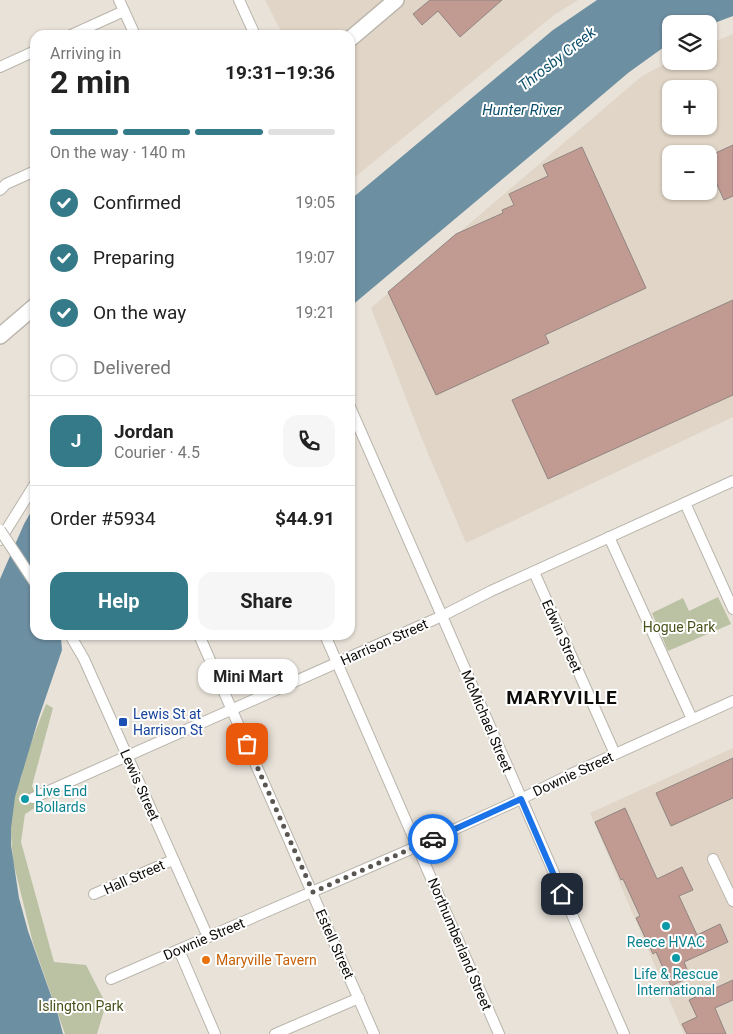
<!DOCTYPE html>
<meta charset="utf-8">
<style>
body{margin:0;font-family:Roboto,sans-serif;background:#f6f6f6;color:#222;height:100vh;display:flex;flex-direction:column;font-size:19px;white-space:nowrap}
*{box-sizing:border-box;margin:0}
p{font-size:16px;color:#767676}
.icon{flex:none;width:28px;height:28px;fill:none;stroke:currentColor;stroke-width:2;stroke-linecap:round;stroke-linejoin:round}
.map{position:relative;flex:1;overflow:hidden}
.sheet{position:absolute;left:30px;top:30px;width:325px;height:610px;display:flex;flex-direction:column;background:#fff;border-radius:15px;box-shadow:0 1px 4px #0004}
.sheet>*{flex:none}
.controls{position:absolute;left:662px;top:15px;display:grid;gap:10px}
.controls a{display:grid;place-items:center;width:55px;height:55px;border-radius:10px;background:#fff;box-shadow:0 1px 4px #0004;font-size:25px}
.pin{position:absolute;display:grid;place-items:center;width:42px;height:42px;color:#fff;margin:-21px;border-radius:10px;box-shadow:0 2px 8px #0006}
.courier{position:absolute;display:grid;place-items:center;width:50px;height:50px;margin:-25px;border:4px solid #1a73e8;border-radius:50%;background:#fff;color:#222;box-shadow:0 1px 6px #0007}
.bubble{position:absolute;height:35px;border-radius:15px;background:#fff;box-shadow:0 1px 4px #0004;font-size:16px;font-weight:700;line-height:35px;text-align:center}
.headline em{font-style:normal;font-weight:700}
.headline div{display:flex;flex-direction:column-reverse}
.headline{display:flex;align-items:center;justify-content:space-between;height:85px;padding:0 20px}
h1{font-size:32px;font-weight:700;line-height:38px}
.bar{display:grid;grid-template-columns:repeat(4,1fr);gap:8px 5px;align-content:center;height:60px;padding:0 20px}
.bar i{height:6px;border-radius:4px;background:#e0e0e0}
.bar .active{background:#357a88}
.bar p{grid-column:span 4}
.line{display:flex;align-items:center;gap:12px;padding:0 20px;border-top:1px solid #e0e0e0}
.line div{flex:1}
.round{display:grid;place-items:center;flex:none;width:52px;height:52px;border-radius:15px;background:#f6f6f6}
ol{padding:0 20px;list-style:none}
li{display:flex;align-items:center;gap:15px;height:55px}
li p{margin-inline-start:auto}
li .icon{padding:5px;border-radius:50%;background:#357a88;color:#fff;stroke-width:4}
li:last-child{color:#767676}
li i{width:28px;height:28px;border:2px solid #e0e0e0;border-radius:50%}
.cta{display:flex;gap:10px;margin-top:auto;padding:10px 20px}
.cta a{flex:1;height:58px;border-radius:15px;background:#357a88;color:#fff;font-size:20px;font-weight:700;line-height:58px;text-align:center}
.cta a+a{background:#f6f6f6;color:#222}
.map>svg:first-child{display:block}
.built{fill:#e0d5c6;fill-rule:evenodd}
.green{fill:#bbc2a3}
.water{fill:#6d8fa2}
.building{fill:#c19b92;stroke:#908583}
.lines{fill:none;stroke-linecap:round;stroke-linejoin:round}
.minor-casing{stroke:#bab5ac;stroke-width:12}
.secondary-casing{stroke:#bab5ac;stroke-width:18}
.minor{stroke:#fff;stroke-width:10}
.secondary{stroke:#fff;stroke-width:15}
.minor-bridge-casing{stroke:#bab5ac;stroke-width:12;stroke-linecap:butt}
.minor-bridge{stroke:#fff;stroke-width:10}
.done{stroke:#5a5752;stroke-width:5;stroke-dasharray:0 9}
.route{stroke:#1a73e8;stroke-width:6}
.transit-dot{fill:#1a4fb4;stroke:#fff;stroke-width:2}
.culture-dot{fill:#0f9aa8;stroke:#fff;stroke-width:2}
.food-dot{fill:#e8710a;stroke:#fff;stroke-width:2}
.labels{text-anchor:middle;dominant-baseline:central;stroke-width:4;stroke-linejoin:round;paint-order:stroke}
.park-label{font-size:14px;fill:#49521c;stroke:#fff}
.street-label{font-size:14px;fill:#0e0c09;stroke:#fff}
.transit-label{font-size:14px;fill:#164399;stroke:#fff;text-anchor:start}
.culture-label{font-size:14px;fill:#0d838f;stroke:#fff}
.food-label{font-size:14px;fill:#c56008;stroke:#fff;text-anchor:start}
.water-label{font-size:15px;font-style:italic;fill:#0e506c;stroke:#fff}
.district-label{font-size:19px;font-weight:bold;letter-spacing:1px;fill:#0e0c09;stroke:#fff}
</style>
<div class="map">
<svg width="733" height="1034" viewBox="0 0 733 1034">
<rect width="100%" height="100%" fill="#e8e2d9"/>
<!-- built -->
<g class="built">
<polygon points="265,0 578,0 554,15 350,181 350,35 283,35"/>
<path d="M733,34V417L466,543L422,439L371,308L642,76L671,61H709V44ZM671,89H709V126H671ZM671,154H709V191H671Z"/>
<polygon points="733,748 733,1034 684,1034 590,813"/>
</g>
<!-- green -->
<g class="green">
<polygon points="718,597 731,624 668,651 652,613 683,598 689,611"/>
<polygon points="46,704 53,708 32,786 40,805 25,814 21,842 54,962 86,965 106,1004 97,1034 65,1034 33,943 13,861 10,822 16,783 21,779 25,758"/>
</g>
<!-- water -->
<g class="water">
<polygon points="597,0 733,0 733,16 709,25 709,24 671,24 671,42 628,73 548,141 350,307 350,200 553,30"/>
<polygon points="35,505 35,635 63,635 61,638 62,650 39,717 15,797 11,828 11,845 19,898 28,931 58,1015 63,1034 0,1034 0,579 24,524"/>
</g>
<!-- building -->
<g class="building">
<polygon points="430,0 502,0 460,37 438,11 422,25 413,14"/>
<polygon points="733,145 733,196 724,200 709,167 709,156"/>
<polygon points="582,147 646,288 545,335 549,343 436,395 388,292 456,234 503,213 502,210 514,205 509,194 548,176 543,165"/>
<polygon points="733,300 733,395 548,479 512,400"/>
<polygon points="733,758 733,798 671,826 656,793"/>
<polygon points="625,808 657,879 682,867 693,890 679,896 697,935 720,924 728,942 684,962 690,977 671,986 656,952 653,954 636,918 640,916 623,879 621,880 595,822"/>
<polygon points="733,980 733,1000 715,1008 726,1034 687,1034 682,1024 697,1017 689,1000"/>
</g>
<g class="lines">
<!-- minor casing -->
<g class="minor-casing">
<g id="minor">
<polyline points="119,0 135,35"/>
<polyline points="239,0 255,35"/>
<polyline points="71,35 124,11"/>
<polyline points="0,67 35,51"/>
<polyline points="0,190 6,184 35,171"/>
<polyline points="350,407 442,616 624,1034"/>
<polyline points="685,503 733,609"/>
<polyline points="609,537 692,719"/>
<polyline points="0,540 35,484"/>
<polyline points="534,572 615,754"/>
<polyline points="70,635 84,659 208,937"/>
<polyline points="199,635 374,1034"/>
<polyline points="325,635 499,1034"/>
<polyline points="33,798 442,616 491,591 733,481"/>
<polyline points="713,859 733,901"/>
<polyline points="94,894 173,860"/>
<polyline points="179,950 215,1034"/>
<polyline points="111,979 418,846 521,799 571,774 733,701"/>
<polyline points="275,1034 359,998"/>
</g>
</g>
<!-- secondary casing -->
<g class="secondary-casing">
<g id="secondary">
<polyline points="350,39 396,0"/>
<polyline points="0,336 35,306"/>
</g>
</g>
<!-- minor -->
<use href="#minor" class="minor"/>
<!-- secondary -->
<use href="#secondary" class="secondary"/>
<!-- minor-bridge casing -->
<g class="minor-bridge-casing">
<polyline id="minor-bridge" points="0,530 35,583"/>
</g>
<!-- minor-bridge -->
<use href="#minor-bridge" class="minor-bridge"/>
</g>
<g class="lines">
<!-- done -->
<polyline class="done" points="247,744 313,892 433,839"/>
<!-- route -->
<polyline class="route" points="433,839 521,799 562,894"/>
</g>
<!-- markers -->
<rect class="transit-dot" x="118" y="717" width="10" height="10" rx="2.5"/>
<g class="culture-dot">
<circle cx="25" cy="799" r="5"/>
<circle cx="666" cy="926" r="5"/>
<circle cx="676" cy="958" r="5"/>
</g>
<circle class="food-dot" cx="206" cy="960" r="5"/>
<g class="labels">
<!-- park labels -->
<g class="park-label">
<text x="679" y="627">Hogue Park</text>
<text x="81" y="1006">Islington Park</text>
</g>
<!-- street labels -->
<g class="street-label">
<text transform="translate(562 636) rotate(66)">Edwin Street</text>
<text transform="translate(384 642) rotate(-24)">Harrison Street</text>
<text transform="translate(487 721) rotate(67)">McMichael Street</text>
<text transform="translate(573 774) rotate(-25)">Downie Street</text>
<text transform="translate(140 785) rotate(66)">Lewis Street</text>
<text transform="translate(134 877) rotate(-24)">Hall Street</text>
<text transform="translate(204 939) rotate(-23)">Downie Street</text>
<text transform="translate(335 944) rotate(66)">Estell Street</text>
<text transform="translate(460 944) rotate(67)">Northumberland Street</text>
</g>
<!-- transit labels -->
<g class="transit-label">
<text x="133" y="714">Lewis St at<tspan x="133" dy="16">Harrison St</tspan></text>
</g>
<!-- culture labels -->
<g class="culture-label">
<text x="35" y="791" text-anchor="start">Live End<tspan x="35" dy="16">Bollards</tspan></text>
<text x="666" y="942">Reece HVAC</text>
<text x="676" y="974">Life &amp; Rescue<tspan x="676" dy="16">International</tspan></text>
</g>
<!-- food labels -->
<g class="food-label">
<text x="216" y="960">Maryville Tavern</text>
</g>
<!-- water labels -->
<g class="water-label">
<text transform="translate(557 59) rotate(-38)">Throsby Creek</text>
<text x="522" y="110">Hunter River</text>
</g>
<!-- district labels -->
<g class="district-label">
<text x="562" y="697">MARYVILLE</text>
</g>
</g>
</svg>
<div class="controls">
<a><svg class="icon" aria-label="layers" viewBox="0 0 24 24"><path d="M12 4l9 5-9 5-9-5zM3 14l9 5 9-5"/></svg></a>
<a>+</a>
<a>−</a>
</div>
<div class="pin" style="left:247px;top:744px;background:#ea580c"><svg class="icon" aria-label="bag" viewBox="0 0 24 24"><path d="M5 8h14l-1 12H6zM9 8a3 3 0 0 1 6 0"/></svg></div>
<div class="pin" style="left:562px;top:894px;background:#1f2937"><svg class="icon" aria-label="home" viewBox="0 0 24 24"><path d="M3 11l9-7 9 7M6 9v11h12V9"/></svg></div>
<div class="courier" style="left:433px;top:839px"><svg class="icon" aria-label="car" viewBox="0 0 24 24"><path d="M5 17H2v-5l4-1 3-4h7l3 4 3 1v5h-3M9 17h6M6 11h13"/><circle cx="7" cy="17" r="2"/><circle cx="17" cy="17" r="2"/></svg></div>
<div class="bubble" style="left:198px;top:659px;width:100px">Mini Mart</div>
<section class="sheet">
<div class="headline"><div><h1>2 min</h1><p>Arriving in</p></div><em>19:31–19:36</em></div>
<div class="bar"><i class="active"></i><i class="active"></i><i class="active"></i><i></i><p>On the way · 140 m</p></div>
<ol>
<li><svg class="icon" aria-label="check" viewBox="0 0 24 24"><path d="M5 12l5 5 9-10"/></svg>Confirmed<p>19:05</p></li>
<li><svg class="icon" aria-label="check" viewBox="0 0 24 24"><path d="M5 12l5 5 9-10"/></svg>Preparing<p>19:07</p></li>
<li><svg class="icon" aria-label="check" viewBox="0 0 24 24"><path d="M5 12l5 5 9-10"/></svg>On the way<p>19:21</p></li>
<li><i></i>Delivered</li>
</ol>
<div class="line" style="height:90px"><b class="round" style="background:#357a88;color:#fff">J</b><div><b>Jordan</b><p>Courier · 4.5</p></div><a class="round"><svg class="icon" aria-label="phone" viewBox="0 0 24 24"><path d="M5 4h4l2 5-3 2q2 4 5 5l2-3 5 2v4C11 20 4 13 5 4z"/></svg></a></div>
<div class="line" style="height:65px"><div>Order #5934</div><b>$44.91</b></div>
<div class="cta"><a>Help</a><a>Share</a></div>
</section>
</div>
